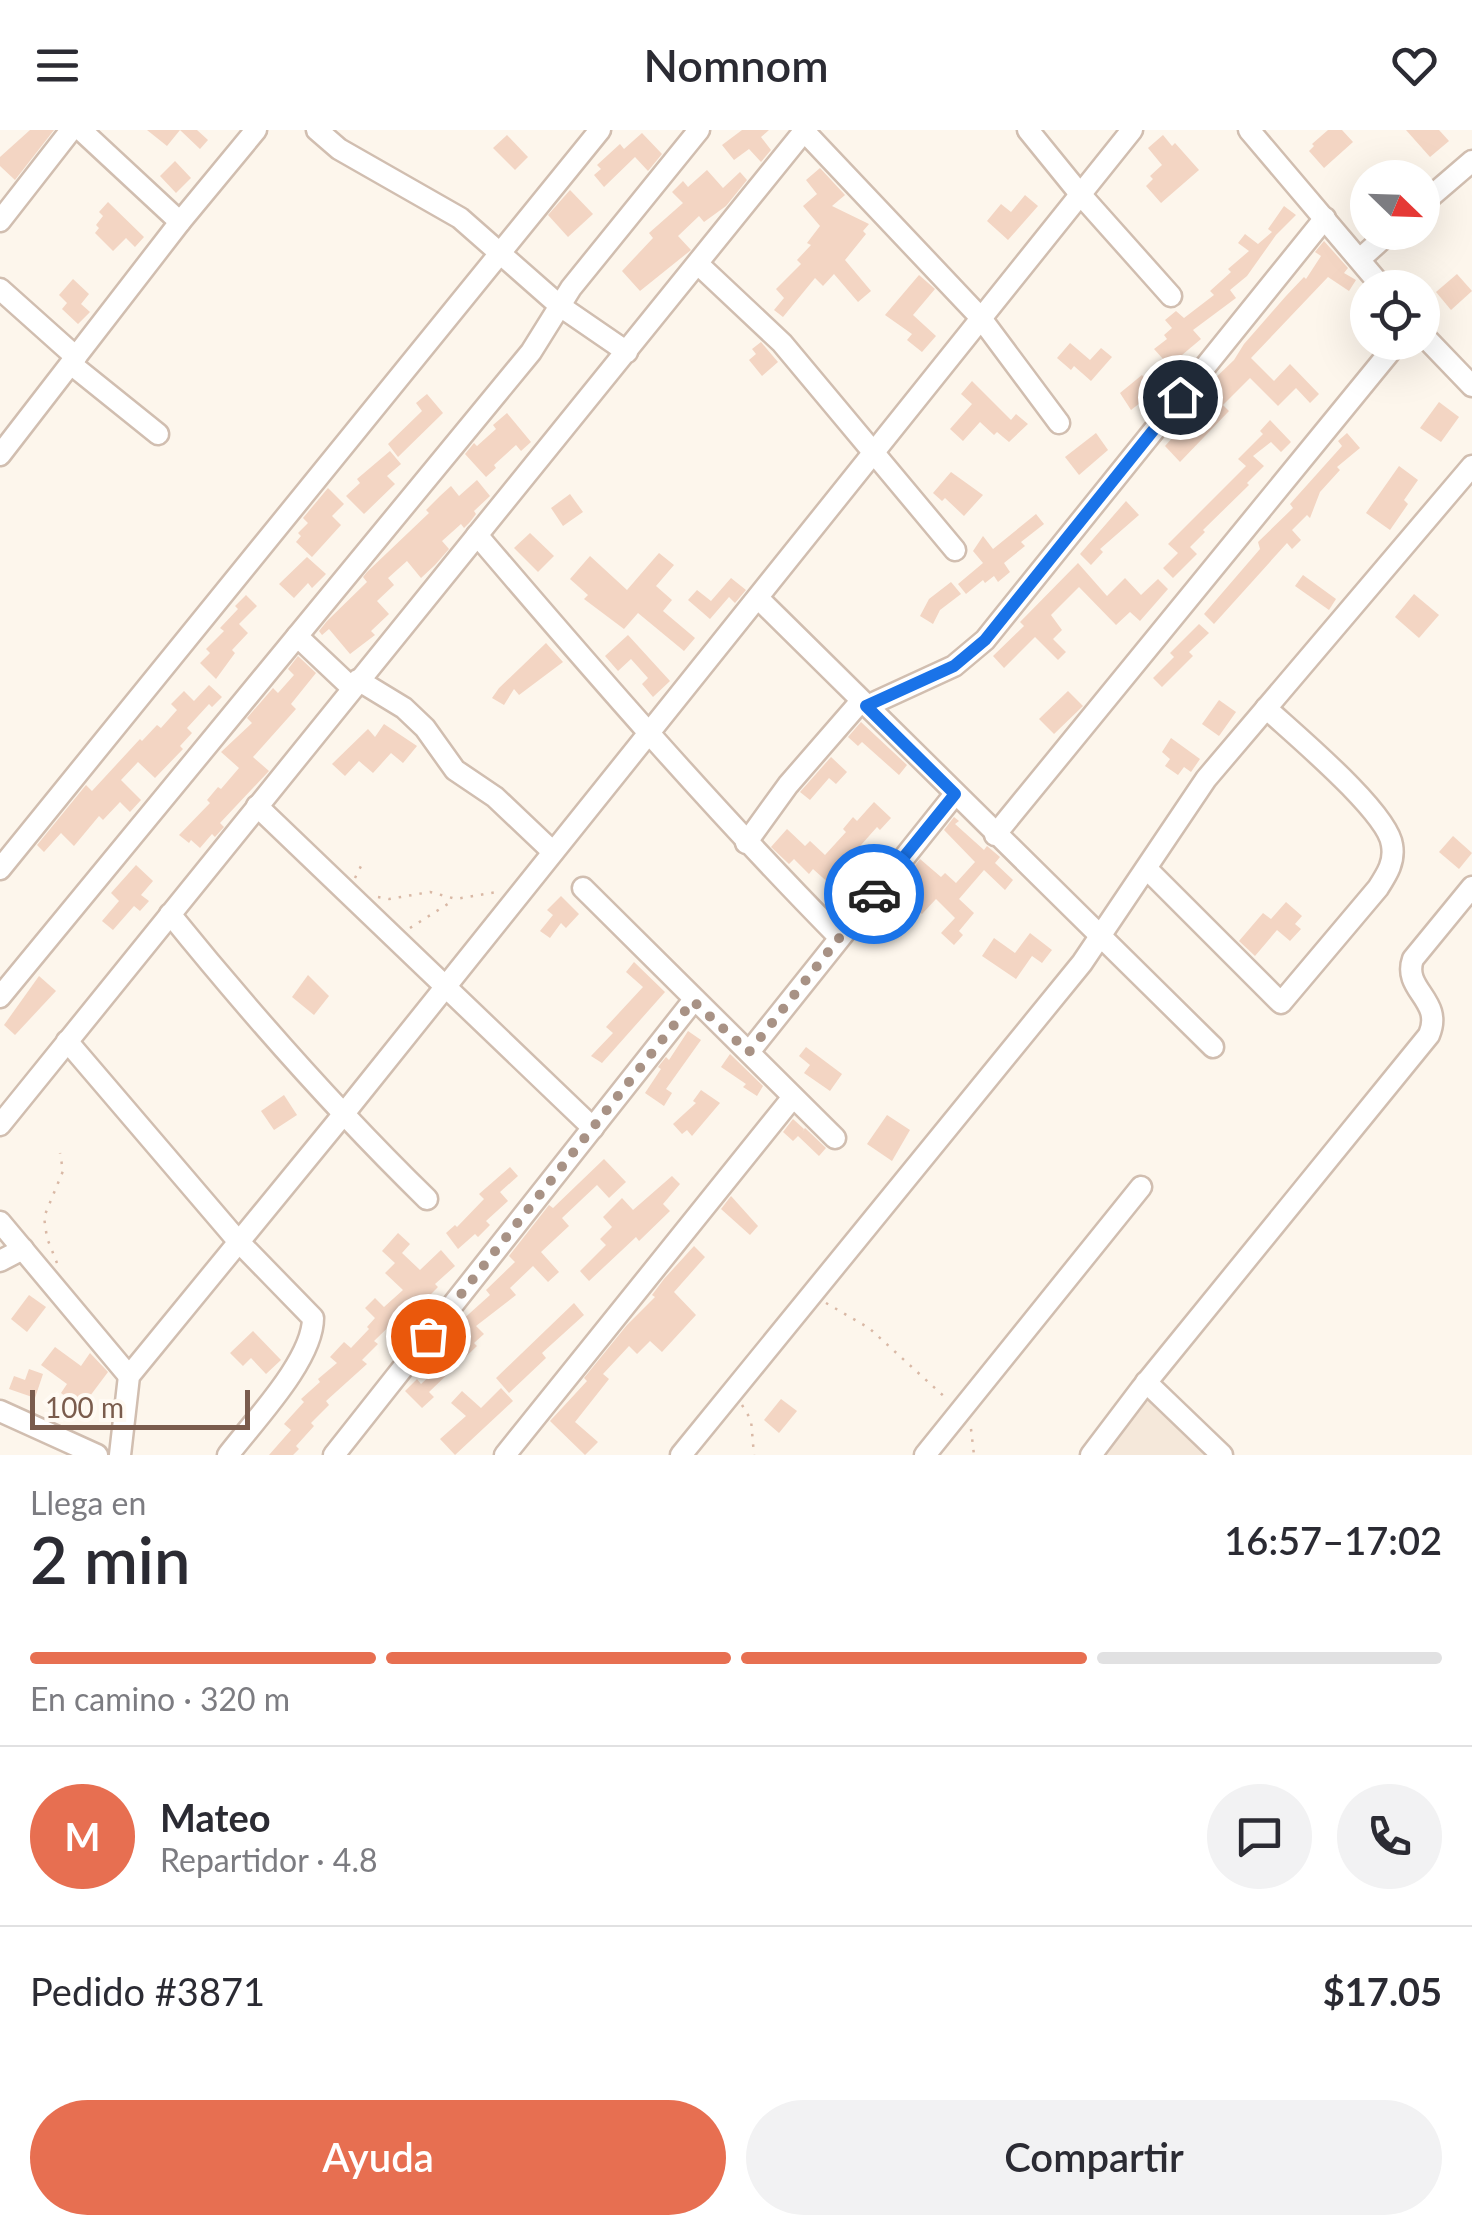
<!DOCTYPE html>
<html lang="es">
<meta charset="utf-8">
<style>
body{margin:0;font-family:Lato,sans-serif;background:#f2f2f3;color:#2b2b33;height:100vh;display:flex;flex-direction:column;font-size:38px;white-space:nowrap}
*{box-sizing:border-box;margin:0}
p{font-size:32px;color:#7c7c81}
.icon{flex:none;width:55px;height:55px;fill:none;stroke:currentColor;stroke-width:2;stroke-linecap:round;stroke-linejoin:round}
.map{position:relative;height:1325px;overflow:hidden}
.details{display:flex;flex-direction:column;background:#fff;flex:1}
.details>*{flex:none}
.needle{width:65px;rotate:113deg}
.fabs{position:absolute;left:1350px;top:30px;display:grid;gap:20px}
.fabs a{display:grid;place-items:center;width:90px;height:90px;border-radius:50%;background:#fff;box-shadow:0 10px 40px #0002;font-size:50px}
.scale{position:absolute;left:30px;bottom:25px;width:220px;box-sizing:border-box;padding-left:10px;border:5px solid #7a5c4d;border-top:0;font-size:28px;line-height:35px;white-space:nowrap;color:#7a5c4d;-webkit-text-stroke:8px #fffaf3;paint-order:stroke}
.pin{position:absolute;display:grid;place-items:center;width:85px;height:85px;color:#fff;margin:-42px;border:5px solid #fff;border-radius:50%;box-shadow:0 2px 10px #0007}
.courier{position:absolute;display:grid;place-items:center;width:100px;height:100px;margin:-50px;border:8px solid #1a73e8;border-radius:50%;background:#fff;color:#222;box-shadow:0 2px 12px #0007}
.head em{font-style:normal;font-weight:600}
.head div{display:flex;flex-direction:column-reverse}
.head{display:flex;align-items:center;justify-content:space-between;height:170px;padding:0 30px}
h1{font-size:65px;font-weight:600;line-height:75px}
.bar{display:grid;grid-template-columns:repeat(4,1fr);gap:15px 10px;align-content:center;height:120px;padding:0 30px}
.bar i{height:12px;border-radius:8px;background:#e1e1e2}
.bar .on{background:#e76f51}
.bar p{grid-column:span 4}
.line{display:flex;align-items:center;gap:25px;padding:0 30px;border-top:2px solid #e1e1e2}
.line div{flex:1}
.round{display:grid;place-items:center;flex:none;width:105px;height:105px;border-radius:52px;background:#f2f2f3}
.action{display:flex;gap:20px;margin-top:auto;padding:20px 30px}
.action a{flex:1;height:115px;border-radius:60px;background:#e76f51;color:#fff;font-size:40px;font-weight:600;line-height:115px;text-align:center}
.action a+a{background:#f2f2f3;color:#2b2b33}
header{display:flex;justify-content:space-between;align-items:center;height:130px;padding:0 30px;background:#fff;font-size:45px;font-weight:600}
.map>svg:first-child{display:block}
.residential{fill:#f5e8da}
.building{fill:#f3d5c3}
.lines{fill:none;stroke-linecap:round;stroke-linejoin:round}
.minor-casing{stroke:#d1beb0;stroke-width:25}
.path{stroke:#d9b8a5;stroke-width:2.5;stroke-dasharray:2.5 8;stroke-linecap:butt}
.minor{stroke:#fff;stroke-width:20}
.done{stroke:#a89285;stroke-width:10;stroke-dasharray:0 18}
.route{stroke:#1a73e8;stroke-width:12}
</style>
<header><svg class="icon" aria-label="menu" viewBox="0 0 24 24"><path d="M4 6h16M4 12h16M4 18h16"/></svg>Nomnom<svg class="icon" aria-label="heart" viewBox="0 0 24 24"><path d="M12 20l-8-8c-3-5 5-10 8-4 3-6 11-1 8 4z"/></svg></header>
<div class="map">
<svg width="1472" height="1325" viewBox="0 0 1472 1325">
<rect width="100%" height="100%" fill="#fdf6ec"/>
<!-- residential -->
<polygon class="residential" points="1147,1269 1206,1325 1103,1325"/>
<!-- building -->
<g class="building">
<polygon points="30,0 54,0 15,50 0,36 0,27"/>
<polygon points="147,0 197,0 208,10 200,19 180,0 167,16"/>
<polygon points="742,0 769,0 761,7 771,20 761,32 749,19 734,30 722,15"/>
<polygon points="1328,0 1342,0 1353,12 1324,38 1309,21 1314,16 1312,14"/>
<polygon points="1406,0 1439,0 1449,11 1430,27"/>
<polygon points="642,3 662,24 648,41 635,27 604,57 594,45 601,39 597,35 620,14 624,19"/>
<polygon points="507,5 528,27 515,40 493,18"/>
<polygon points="1163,5 1172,16 1175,13 1199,40 1161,73 1146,56 1153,49 1150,46 1162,35 1148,18"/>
<polygon points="175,31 191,48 176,63 160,46"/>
<polygon points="820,38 845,65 832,76 869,94 863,101 866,104 845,130 871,161 858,172 834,144 823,156 815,148 783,187 774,180 784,168 776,159 801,134 797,130 811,115 807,113 820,96 803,76 817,64 806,50"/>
<polygon points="707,40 723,58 740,42 747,50 726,76 704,92 699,86 678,106 691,120 640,161 622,141 653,108 649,103 683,73 672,62 683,51 688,57"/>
<polygon points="570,60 593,84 568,107 548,85"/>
<polygon points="1025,65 1038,76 1008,110 987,91 1001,74 1011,82"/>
<polygon points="108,72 144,107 135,117 126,108 113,121 95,103 99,98 96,95 103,86 99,82"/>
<polygon points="1284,76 1296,85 1276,105 1247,146 1230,160 1236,168 1193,200 1201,209 1182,225 1186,230 1173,240 1154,219 1167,209 1164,205 1172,198 1165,190 1176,181 1184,188 1214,165 1210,161 1231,142 1228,139 1249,121 1238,113 1245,104 1258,114 1272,102 1268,99"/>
<polygon points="1324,111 1348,138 1344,143 1356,150 1349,161 1328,147 1251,228 1274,251 1290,234 1319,264 1310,273 1296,258 1278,276 1250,248 1223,275 1229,281 1180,332 1165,316 1214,262 1208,255 1234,230 1244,214 1286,166 1304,147 1306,149 1321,126 1315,122"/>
<polygon points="1457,144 1472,161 1451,180 1436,162"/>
<polygon points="919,145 935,159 913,185 936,206 922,222 907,210 912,204 885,185"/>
<polygon points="73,149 89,164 81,174 90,182 78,194 62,179 67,173 59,165"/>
<polygon points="761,212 778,232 762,246 749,230 756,224 752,219"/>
<polygon points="1070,213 1090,230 1101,218 1112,227 1091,251 1074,236 1071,240 1057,228"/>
<polygon points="1142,245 1150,256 1141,264 1145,269 1131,280 1120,263"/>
<polygon points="972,251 1011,290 1016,284 1028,294 1009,312 997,302 994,305 980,292 963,311 950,299 972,274 961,264"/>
<polygon points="427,264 443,283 398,327 388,314 422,281 416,273"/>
<polygon points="1439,272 1459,287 1441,312 1420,298"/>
<polygon points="507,283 531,312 521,321 516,315 494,335 496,338 486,347 465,324 474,313 477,316 496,299 493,295"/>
<polygon points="1270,290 1291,312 1281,322 1271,312 1253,326 1264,336 1247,353 1249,355 1203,400 1205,402 1190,417 1197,424 1173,448 1163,438 1178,423 1168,414 1246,336 1238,329 1263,304 1260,301"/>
<polygon points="1096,303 1108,320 1079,345 1065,327"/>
<polygon points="1347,303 1360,318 1337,337 1340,340 1320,362 1310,388 1307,385 1292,400 1301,410 1292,419 1287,413 1214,494 1204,484 1260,419 1258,412 1293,378 1290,374 1342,316 1338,311"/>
<polygon points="390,321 401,334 387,346 395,354 364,384 346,366 360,353 357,349"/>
<polygon points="1399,336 1418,350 1404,370 1408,374 1390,400 1366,383"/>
<polygon points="951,342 983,365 964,386 945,368 942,371 933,363"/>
<polygon points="477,350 490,366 474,381 476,384 470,392 464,398 461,394 442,411 449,419 435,435 421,448 407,431 388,448 394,455 377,471 389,484 371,501 375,505 350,524 329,499 322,505 319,501 327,491 367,452 363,447 367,442 429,383 426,380 440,366 451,356 459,366"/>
<polygon points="328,358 344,374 332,386 341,395 312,427 296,412 301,406 298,403 308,393 303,388"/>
<polygon points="570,364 583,382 563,396 551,378"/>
<polygon points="1126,371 1139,385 1100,419 1103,422 1091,435 1080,424"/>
<polygon points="1036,384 1044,394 1021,412 1025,416 1004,433 1010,442 998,452 994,446 985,453 983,450 966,464 958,454 983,433 973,421 983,406 993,419"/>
<polygon points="530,403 554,426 538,442 514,418"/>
<polygon points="659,423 674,435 656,456 672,470 663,481 695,508 684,521 638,483 624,499 584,469 588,465 570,449 590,426 627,460"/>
<polygon points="307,427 326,444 312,458 308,453 294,468 279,454"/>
<polygon points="1078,433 1107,466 1125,448 1141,465 1158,449 1168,459 1140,491 1130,482 1116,495 1079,457 1051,485 1062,500 1053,509 1066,522 1058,530 1035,507 1004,538 993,526 1024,496 1020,492"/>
<polygon points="1303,445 1336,469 1329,480 1295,456"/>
<polygon points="731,448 746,460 735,473 729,467 710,489 688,470 697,460 711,471"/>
<polygon points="951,452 961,464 940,480 933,494 920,486 929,469"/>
<polygon points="1414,464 1439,485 1419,508 1395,487"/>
<polygon points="246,465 257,476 239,494 248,503 232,520 235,523 216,549 200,533 210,523 206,519 224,501 220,498 238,479 235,476"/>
<polygon points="1199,494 1209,503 1189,522 1193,526 1162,557 1153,548 1174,527 1170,523"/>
<polygon points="628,505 670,551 653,567 642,554 648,548 631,529 618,541 605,526"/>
<polygon points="546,513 563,532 519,565 514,559 504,575 492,568 499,558"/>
<polygon points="298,526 316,543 291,574 296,579 253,627 269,641 220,693 224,697 215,707 212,704 200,718 191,710 189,713 179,705 210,673 207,670 218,657 221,659 239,638 221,622 252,593 247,588 273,558 278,563 294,545 288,539"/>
<polygon points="209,555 222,567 212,577 209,574 187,598 192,603 180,616 183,619 155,648 138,632 121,650 141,670 130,682 120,672 103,690 99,686 74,716 61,703 44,722 37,715 86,655 92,661 140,609 142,611 157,595 161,598 177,580 171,574 184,561 194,571"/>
<polygon points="1068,561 1083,576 1054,604 1039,589"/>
<polygon points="1219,570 1236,582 1219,606 1202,594"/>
<polygon points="861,592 907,635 899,645 862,612 858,616 848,607"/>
<polygon points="384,594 417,616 403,633 391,623 373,643 359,631 345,646 332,634 368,599 375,607"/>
<polygon points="1171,608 1200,629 1191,642 1184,637 1178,645 1165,636 1170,629 1162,622"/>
<polygon points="831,627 847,642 836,654 829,648 810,670 800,662"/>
<polygon points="874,672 891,688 880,700 877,697 853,724 866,736 858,744 849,736 832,756 813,739 809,744 794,729 789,734 771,717 787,699 805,716 810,711 825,725 846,702 843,699 853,687 857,691"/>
<polygon points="954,687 959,691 955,694 984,720 987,716 1000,727 995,733 1013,750 1005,760 984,740 959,769 974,783 959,801 963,805 954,815 941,803 955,788 936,769 922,784 908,772 923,755 910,742 920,729 941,747 945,743 956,753 975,732 944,700"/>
<polygon points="1453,706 1472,723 1459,739 1439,722"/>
<polygon points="136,735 153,751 141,765 149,771 140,781 134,776 113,800 102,791 119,771 111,763"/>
<polygon points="561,766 579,784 566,798 561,793 550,808 540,801 553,785 547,780"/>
<polygon points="1286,772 1302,786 1295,794 1301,799 1290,811 1277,800 1255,826 1239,811 1263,783 1271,789"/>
<polygon points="1030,803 1052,820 1042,833 1032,826 1016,849 982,826 994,808 1015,823"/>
<polygon points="634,832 665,862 602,933 591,926 613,903 606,897 643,857 626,842"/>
<polygon points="308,845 329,866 314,885 292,867"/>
<polygon points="39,846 56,861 15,905 4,895"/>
<polygon points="688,901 701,910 666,959 672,963 664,976 645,963 661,939 658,937 666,927 669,930"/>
<polygon points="806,917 842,944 830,961 804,943 810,935 799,926"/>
<polygon points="730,924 763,956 757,966 743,957 746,954 721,937"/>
<polygon points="701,960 720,973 692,1006 687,1000 682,1004 673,994 696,973 693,971"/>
<polygon points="284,965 297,985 274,1000 261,981"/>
<polygon points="887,985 910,1000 892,1031 867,1014"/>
<polygon points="793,989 804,999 802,1002 805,998 826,1018 819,1026 798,1006 793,1011 783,1002"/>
<polygon points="604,1029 626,1052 609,1068 597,1055 562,1088 569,1096 541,1122 559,1142 548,1152 533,1136 510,1158 516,1165 476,1196 484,1204 474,1213 477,1216 429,1262 434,1267 422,1278 405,1261 417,1249 421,1254 451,1226 445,1220 467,1200 460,1192 490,1165 486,1160 515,1132 509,1126 549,1075 553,1078"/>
<polygon points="510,1037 518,1046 500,1062 508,1071 486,1091 490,1095 478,1107 475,1104 458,1119 446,1103 455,1095 457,1097 484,1069 479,1064"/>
<polygon points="672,1046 680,1054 663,1074 670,1081 639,1111 636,1107 589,1151 580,1141 606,1115 600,1109 612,1097 603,1087 622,1068 633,1080"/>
<polygon points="731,1066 758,1096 750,1105 721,1079"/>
<polygon points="398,1103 410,1114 402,1123 420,1140 441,1120 455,1136 435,1154 438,1157 427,1168 409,1183 406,1180 374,1211 378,1214 362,1230 367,1234 326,1271 329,1275 311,1293 314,1296 296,1316 299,1319 293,1325 269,1325 291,1300 284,1294 304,1272 301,1269 320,1252 318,1249 337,1233 330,1227 344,1212 351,1218 369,1199 367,1197 375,1188 365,1178 375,1168 384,1177 403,1160 385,1143 395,1133 382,1121"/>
<polygon points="694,1116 705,1127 674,1162 696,1185 662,1222 650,1211 637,1224 629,1216 603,1244 609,1249 575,1292 598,1312 585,1325 550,1291 587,1251 584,1248 627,1195 655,1167 652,1165 664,1149"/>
<polygon points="29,1165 46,1177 27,1202 11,1189"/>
<polygon points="574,1173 584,1185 542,1223 546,1228 509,1263 496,1248"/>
<polygon points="253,1201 281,1230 266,1244 251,1228 243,1236 230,1223"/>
<polygon points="55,1217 81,1236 90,1223 108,1242 81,1278 61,1263 67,1254 41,1235"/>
<polygon points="29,1239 43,1244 35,1268 9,1259 14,1246 25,1250"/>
<polygon points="501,1258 513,1271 455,1325 440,1309 466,1286 451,1273 462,1261 481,1278"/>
<polygon points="781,1269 797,1281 779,1303 764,1290"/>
</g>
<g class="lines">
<!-- minor casing -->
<g class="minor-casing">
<g id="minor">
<polyline points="81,0 180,92"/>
<polyline points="317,0 339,19 460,88 560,176 627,222"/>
<polyline points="1028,0 1080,64 1171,166"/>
<polyline points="1249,0 1383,158"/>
<polyline points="804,1 980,187 1059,293"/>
<polyline points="1422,74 1472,31"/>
<polyline points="0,91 71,0"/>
<polyline points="1360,129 1390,102"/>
<polyline points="698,134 782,213 955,420"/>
<polyline points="0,159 76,227"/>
<polyline points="1422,204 1472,256"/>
<polyline points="71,234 158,304"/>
<polyline points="0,325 180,92 256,0"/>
<path d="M477,405C594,542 712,678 839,807"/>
<polyline points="758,468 1213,917"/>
<polyline points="297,506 352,558"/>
<polyline points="358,550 404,578 425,598 455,640 495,667 553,722"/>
<polyline points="867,576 954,536 985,510 1325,88"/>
<polyline points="257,676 593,998"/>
<polyline points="995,705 1398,212"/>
<polyline points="746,713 788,655 861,571"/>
<polyline points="0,739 600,0"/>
<path d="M1147,739L1281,873L1378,758C1387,744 1395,732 1392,715C1388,682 1293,603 1266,578"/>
<polyline points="583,758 835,1008"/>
<path d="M170,784C251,884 335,979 427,1069"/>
<polyline points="0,867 531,222 571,158 699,0"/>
<path d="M67,911L238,1111L313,1188C313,1230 254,1291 228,1325"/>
<polyline points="749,922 955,664"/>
<polyline points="0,995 805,0"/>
<polyline points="0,1092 129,1246"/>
<polyline points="0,1131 23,1119"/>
<polyline points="1146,1252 1222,1325"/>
<polyline points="0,1281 97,1325"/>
<polyline points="120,1325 129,1246 342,986 1132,0"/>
<polyline points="334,1325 693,871"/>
<polyline points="505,1325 793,967"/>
<polyline points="681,1325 1082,833 1206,649 1472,336"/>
<polyline points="925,1325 1141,1057"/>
<path d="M1091,1325L1141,1259L1429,905C1444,870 1402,860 1413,829L1472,757"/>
</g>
</g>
<!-- path -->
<g class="path">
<polyline points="355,748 364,730"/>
<polyline points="378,767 389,769 430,762 456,769 497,762"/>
<polyline points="410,798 454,770"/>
<polyline points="57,1133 47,1108 44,1087 63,1041 60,1023"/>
<polyline points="826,1173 869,1198 948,1270"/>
<polyline points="742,1275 751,1290 754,1325"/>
<polyline points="971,1299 974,1325"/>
</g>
<!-- minor -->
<use href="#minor" class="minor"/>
</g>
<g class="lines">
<!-- done -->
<polyline class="done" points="428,1206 693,871 749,922 874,764"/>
<!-- route -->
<polyline class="route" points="874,764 955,664 866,576 954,536 985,510 1180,267"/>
</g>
</svg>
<div class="fabs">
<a><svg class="needle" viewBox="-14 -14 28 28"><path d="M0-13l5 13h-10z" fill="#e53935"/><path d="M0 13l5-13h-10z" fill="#7c7c81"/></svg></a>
<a><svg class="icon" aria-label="locate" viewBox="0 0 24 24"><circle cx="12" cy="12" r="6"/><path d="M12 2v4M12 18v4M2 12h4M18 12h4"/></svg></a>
</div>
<div class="scale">100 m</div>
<div class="pin" style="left:428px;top:1206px;background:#ea580c"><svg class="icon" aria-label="bag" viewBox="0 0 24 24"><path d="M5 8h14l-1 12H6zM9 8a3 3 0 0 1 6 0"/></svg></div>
<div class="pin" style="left:1180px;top:267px;background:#1f2937"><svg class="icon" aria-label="home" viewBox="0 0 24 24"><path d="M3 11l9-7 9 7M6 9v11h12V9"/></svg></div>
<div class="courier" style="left:874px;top:764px"><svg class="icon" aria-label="car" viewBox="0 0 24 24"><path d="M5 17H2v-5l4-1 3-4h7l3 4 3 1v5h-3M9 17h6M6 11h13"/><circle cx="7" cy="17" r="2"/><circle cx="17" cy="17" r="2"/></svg></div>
</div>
<section class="details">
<div class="head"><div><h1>2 min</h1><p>Llega en</p></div><em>16:57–17:02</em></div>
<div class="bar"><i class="on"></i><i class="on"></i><i class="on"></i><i></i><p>En camino · 320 m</p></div>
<div class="line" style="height:180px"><b class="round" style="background:#e76f51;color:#fff">M</b><div><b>Mateo</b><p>Repartidor · 4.8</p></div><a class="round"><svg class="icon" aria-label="chat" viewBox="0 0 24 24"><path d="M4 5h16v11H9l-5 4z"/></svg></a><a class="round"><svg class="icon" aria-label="phone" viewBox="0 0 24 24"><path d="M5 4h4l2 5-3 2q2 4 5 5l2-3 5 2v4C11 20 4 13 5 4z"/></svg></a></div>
<div class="line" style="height:130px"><div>Pedido #3871</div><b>$17.05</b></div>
<div class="action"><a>Ayuda</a><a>Compartir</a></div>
</section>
